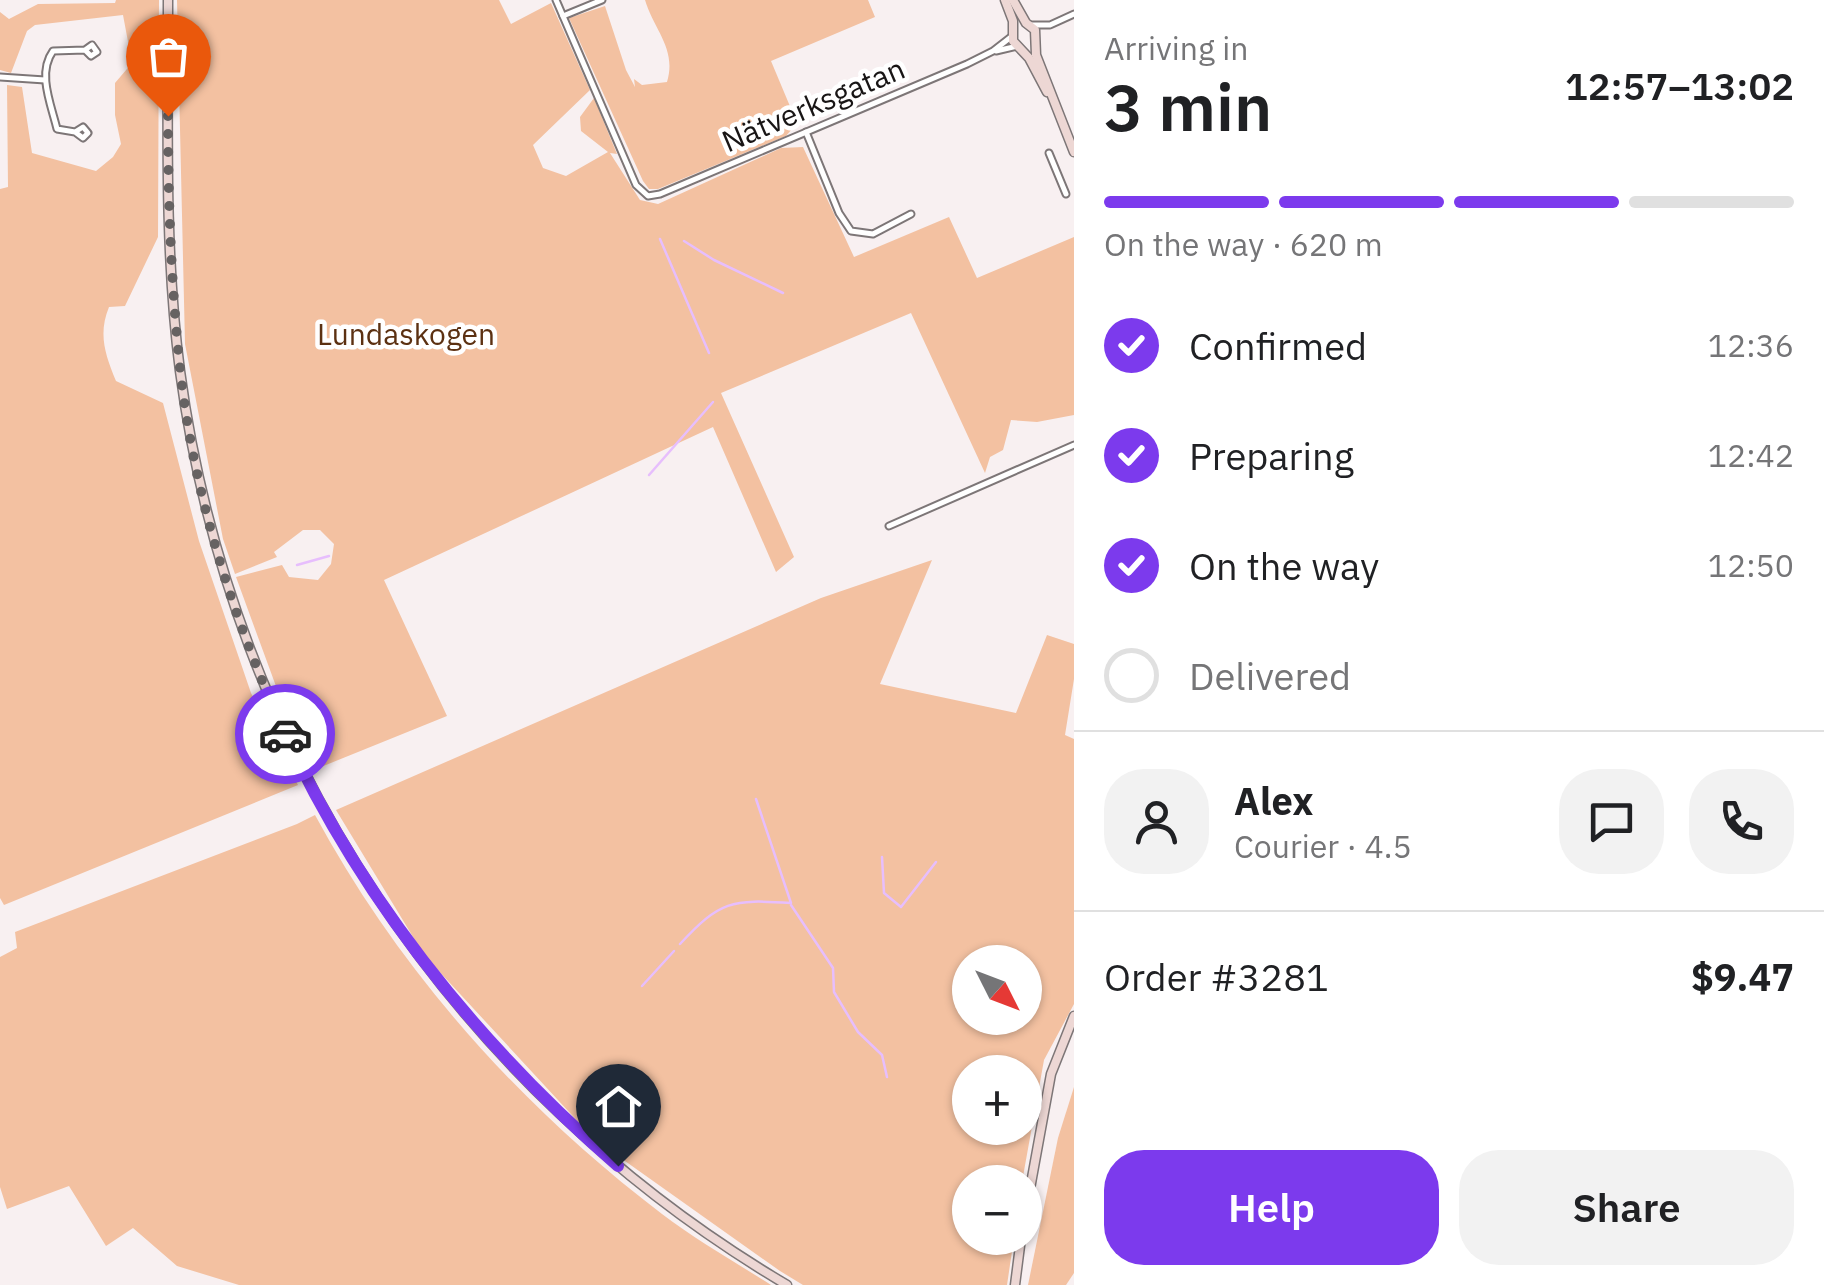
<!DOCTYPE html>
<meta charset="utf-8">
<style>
body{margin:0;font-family:"IBM Plex Sans",sans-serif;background:#f2f2f2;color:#202124;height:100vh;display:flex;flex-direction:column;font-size:38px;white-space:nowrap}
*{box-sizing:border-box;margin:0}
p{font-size:32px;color:#757577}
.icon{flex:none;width:55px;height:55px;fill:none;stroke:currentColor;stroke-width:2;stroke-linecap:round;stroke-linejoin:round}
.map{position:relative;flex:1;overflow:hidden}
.drawer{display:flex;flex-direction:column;background:#fff;width:750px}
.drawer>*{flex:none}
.needle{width:65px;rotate:132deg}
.fabs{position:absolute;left:952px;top:945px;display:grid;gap:20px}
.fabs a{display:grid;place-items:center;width:90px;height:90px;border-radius:50%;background:#fff;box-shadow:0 2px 8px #0004;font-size:50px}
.pin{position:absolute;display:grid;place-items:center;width:85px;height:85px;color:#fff;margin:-102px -42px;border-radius:50% 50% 50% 0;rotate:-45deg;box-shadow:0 0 10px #0007}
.pin .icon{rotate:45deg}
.courier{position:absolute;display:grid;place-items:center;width:100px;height:100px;margin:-50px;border:8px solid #7c3aed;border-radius:50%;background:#fff;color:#222;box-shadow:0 2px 12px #0007}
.head em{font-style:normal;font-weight:600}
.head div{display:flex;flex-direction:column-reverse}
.head{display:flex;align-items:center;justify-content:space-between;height:170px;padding:0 30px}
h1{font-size:65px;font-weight:600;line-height:75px}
.bar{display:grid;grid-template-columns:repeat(4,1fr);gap:15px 10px;align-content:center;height:120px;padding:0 30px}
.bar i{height:12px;border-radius:8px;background:#e0e0e0}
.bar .active{background:#7c3aed}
.bar p{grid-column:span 4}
.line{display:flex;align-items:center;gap:25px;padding:0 30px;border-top:2px solid #e0e0e0}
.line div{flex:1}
.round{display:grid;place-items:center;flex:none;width:105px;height:105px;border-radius:40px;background:#f2f2f2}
ol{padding:0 30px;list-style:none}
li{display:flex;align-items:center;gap:30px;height:110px}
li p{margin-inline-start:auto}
li .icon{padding:10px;border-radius:50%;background:#7c3aed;color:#fff;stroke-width:4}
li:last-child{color:#757577}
li i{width:55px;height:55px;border:5px solid #e0e0e0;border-radius:50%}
.button{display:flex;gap:20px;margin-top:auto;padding:20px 30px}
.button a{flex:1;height:115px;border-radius:40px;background:#7c3aed;color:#fff;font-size:40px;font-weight:600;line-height:115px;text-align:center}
.button a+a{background:#f2f2f2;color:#202124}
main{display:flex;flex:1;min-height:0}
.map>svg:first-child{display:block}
.green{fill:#f3c1a1;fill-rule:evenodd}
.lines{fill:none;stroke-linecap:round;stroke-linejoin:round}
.stream{stroke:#e7befd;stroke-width:2.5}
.street-casing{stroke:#7d7677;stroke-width:9}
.secondary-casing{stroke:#7d7677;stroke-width:11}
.street{stroke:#fff;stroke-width:5}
.secondary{stroke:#edd7d4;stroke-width:8}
.done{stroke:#666262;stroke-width:10;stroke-dasharray:0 18}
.route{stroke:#7c3aed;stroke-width:12}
.labels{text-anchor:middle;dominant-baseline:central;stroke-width:9;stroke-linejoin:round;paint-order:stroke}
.street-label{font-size:30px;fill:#181515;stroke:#fff}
.park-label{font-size:30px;fill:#5c3112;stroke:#fff}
</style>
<main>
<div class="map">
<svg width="1074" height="1285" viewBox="0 0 1074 1285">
<rect width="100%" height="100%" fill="#f8f0f1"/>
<!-- green -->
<g class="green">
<path d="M116,0H159L158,237L125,306L109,307C98,334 105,354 116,381L163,403L199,541L251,693L298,785L4,905L0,898V189L8,187L7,85L22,87L32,153L96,171L113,157L121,144L115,115V83L132,63L123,15L35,25L27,31L11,73L0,70V12L9,19L38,4L115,3Z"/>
<polygon points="177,0 499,0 511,24 551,3 590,90 533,145 543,168 566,176 608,152 581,131 580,117 594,98 617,154 610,153 640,200 658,204 781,148 803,147 854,257 949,217 977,278 1074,237 1074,415 1037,422 1011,420 1003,450 990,457 985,473 911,313 721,393 794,557 776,572 713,427 384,580 447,716 316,769 277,689 236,577 282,565 289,577 318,580 331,564 334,544 320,530 303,530 274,552 277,557 235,574 223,539 185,344"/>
<path d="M645,0H868L875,17L771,61L797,123L786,136L658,189H649L643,181L569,18L605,6L626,70L635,87L634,79L642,85L667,82C677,49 654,30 645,0Z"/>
<path d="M932,560L880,684L1016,713L1047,635L1074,644V679L1065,735L1074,739V1004L1044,1060L1022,1182H970V1238H1014L1007,1285H803L780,1271L594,1139L424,955L336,810L821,598ZM970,962H1025V1018H970ZM970,1072H1025V1128H970Z"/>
<path d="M315,815C400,972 520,1106 662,1214C696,1240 735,1262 771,1285H239L177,1266L133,1228L106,1246L69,1186L7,1209L0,1187V957L17,948L15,932L297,824Z"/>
<polygon points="1074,1087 1074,1273 1066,1285 1028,1285 1058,1138"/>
</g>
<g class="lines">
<!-- stream -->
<g class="stream">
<polyline points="660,239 709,353"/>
<polyline points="684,241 714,260 783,293"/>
<polyline points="649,475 713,402"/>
<polyline points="297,565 329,556"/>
<polyline points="882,857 884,893 901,907 936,862"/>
<polyline points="791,905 833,968 834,992 858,1032 882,1055 887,1077"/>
<path d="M680,944C720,901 731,899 791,903L756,799"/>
<polyline points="642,986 674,951"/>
</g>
<!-- street casing -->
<g class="street-casing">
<g id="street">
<polyline points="556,0 636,185 648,196 660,194 967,64 993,51 1011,37"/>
<polyline points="563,16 602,0"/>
<polyline points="1030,25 1050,25 1074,14"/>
<polyline points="996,51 1018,46"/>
<polyline points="0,77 45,80"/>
<path d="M75,132L83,138L88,133L83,127L75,132L57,129C51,104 37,73 53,51L85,50L92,45L97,52L91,56L85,50"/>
<polyline points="806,132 839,213 851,231 873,234 911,214"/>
<polyline points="1049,153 1066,194"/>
<polyline points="889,526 1074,445"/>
</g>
</g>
<!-- secondary casing -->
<g class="secondary-casing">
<g id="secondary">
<path d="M168,0C168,123 164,249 180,371C231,754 455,1089 787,1285"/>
<polyline points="1005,0 1013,21 1013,41 1029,58 1047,92"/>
<polyline points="1013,0 1026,23 1035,30 1036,55 1074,152"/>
<polyline points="1025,1216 1051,1074 1074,1016"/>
<polyline points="1015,1285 1021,1238"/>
</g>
</g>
<!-- street -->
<use href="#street" class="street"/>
<!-- secondary -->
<use href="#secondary" class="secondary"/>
</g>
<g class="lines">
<!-- done -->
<path class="done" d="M168,116C168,199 171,284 180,368C193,493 233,619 285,734"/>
<!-- route -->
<path class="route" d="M285,734C363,902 478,1044 618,1166"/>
</g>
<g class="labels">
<!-- street labels -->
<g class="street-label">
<text transform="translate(813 104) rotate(-23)">Nätverksgatan</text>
</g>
<!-- park labels -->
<g class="park-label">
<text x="406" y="333">Lundaskogen</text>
</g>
</g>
</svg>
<div class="fabs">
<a><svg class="needle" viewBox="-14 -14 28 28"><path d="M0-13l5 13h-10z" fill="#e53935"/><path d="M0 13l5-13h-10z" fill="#757577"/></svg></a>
<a>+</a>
<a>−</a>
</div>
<div class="pin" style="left:168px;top:116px;background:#ea580c"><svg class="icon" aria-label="bag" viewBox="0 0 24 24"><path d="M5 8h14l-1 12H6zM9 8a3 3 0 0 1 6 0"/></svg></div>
<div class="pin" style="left:618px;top:1166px;background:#1f2937"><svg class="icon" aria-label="home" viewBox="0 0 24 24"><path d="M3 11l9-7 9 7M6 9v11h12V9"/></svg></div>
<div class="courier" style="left:285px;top:734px"><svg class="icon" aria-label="car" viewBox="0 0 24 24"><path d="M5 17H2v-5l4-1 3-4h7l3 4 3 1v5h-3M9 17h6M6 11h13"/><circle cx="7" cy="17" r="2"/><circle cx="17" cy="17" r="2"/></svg></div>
</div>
<section class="drawer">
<div class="head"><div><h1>3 min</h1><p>Arriving in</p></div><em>12:57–13:02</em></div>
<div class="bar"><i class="active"></i><i class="active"></i><i class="active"></i><i></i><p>On the way · 620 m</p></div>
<ol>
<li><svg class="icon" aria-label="check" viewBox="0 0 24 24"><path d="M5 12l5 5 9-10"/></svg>Confirmed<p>12:36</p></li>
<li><svg class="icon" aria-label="check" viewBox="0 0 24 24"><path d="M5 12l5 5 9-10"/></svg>Preparing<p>12:42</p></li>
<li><svg class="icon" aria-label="check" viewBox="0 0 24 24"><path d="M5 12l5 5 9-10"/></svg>On the way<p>12:50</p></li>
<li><i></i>Delivered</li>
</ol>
<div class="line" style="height:180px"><a class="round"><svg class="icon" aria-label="person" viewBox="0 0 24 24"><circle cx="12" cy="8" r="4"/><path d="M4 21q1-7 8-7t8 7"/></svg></a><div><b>Alex</b><p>Courier · 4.5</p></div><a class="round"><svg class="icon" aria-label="chat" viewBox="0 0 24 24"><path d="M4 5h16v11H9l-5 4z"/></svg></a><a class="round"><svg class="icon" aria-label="phone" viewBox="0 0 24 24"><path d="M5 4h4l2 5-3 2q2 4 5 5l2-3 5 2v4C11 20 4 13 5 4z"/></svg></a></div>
<div class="line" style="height:130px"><div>Order #3281</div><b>$9.47</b></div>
<div class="button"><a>Help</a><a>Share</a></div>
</section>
</main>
